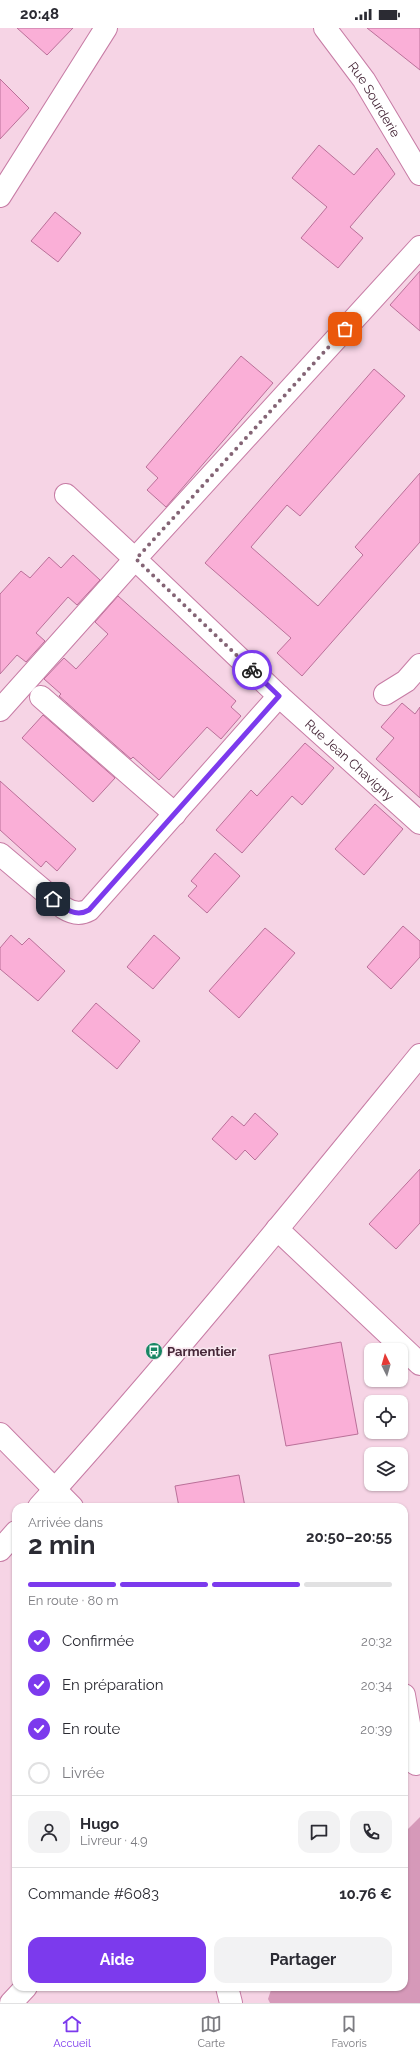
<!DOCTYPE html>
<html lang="fr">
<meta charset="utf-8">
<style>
body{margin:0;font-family:Raleway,sans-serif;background:#f2f2f3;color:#2b2b33;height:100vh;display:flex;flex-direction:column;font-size:15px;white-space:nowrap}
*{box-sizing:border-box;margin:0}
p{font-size:13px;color:#7c7c81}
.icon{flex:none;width:22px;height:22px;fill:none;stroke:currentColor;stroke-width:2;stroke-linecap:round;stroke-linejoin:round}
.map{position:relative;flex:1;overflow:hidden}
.sheet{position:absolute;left:12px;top:1475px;width:396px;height:488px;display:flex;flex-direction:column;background:#fff;border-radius:12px;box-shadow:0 1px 3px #0004}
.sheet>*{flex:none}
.needle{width:26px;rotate:355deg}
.fabs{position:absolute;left:364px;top:1315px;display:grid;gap:8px}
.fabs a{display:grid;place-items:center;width:44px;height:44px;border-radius:8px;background:#fff;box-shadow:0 1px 3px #0004;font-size:20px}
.pin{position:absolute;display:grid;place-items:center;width:34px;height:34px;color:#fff;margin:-17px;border-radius:8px;box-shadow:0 2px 6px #0006}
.courier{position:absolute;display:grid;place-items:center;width:40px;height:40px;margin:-20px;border:3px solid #7c3aed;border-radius:50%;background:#fff;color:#222;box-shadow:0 1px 5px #0007}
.head em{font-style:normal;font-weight:700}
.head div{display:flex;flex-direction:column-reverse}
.head{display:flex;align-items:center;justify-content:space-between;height:68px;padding:0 16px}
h1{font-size:26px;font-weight:700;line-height:30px}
.bar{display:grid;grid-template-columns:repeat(4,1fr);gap:6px 4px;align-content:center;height:48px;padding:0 16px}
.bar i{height:5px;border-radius:3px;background:#e1e1e2}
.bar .active{background:#7c3aed}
.bar p{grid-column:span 4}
.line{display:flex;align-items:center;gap:10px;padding:0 16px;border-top:1px solid #e1e1e2}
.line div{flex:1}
.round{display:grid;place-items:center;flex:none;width:42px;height:42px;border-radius:12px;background:#f2f2f3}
ol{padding:0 16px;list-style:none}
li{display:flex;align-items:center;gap:12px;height:44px}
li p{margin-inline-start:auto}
li .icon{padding:4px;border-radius:50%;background:#7c3aed;color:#fff;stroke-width:4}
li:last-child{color:#7c7c81}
li i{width:22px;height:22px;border:2px solid #e1e1e2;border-radius:50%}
.action{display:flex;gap:8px;margin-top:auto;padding:8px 16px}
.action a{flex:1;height:46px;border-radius:12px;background:#7c3aed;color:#fff;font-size:16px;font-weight:700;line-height:46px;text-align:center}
.action a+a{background:#f2f2f3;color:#2b2b33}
.status{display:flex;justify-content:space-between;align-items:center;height:28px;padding:0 20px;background:#fff;direction:ltr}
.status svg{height:11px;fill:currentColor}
.tabs{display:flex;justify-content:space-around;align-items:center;height:56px;border-top:1px solid #e1e1e2;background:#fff;font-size:11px;color:#7c7c81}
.tabs a{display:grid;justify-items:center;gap:2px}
.tabs .active{color:#7c3aed}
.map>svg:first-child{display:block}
.green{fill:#d699b9}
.building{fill:#faafd7;stroke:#ba7099}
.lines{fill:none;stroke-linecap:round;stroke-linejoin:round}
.minor-casing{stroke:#c77ca5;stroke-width:24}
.minor{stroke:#fff;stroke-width:22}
.done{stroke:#846475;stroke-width:4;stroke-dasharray:0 7.2}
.route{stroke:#7c3aed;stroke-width:5}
.labels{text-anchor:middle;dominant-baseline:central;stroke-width:3;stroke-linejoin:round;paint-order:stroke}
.street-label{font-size:13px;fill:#462738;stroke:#f8e7ef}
.poi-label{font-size:13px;font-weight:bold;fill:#462738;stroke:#f8e7ef;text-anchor:start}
</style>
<div class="status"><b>20:48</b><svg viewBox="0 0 49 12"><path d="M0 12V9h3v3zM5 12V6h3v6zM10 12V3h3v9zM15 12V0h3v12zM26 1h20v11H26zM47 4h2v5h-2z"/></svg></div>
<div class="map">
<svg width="420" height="1975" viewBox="0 0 420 1975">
<rect width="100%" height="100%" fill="#f6d4e5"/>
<!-- green -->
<polygon class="green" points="420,1789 420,1975 270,1975 268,1971 272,1959 404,1959 404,1805"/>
<!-- building -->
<g class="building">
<polygon points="17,0 73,0 47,27"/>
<polygon points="367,0 420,0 420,42"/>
<polygon points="0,51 29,80 0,111"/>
<polygon points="319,117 354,147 377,120 395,146 350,199 363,210 338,240 301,210 327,179 292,150"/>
<polygon points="55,184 81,205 58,234 31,213"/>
<polygon points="420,243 420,303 390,277"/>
<polygon points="241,328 273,355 166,479 147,462 158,450 146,439"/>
<polygon points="374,341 405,368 300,488 287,477 251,519 318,578 363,527 355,519 420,445 420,514 302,648 277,625 291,610 205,535"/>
<polygon points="73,527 100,552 77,577 68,569 36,605 45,613 26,634 17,627 0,646 0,566 21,543 30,550 49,529 61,540"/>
<polygon points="118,568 236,673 231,679 241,688 221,711 207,699 159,752 133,729 131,731 59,668 61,666 44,651 64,630 76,641 108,606 95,594"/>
<polygon points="402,675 415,686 420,679 420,770 376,731 394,710 381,699"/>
<polygon points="43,687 115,750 93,774 22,710"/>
<polygon points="305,715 334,740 302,777 292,768 242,825 216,802 251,762 257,768"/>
<polygon points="0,753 76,821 57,843 46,833 41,839 0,802"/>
<polygon points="375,776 403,801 364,847 335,821"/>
<polygon points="215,825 240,848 207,885 188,868 197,858 191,853"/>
<polygon points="403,898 420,913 420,929 391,961 367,939"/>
<polygon points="265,900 295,925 239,990 209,963"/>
<polygon points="11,907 22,917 29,910 65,943 38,973 0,941 0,920"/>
<polygon points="154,907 180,930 153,961 127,939"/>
<polygon points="96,975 140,1013 117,1041 72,1003"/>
<polygon points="255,1085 278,1106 255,1132 245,1122 236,1132 212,1111 232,1088 244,1098"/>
<polygon points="420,1141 420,1195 396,1221 369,1196"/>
<polygon points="341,1314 358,1406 286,1418 269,1327"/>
<polygon points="239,1447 245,1479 179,1479 175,1458"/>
</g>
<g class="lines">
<!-- minor casing -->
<g class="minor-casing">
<g id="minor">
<path id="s1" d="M325,0L364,52L420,146"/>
<polyline points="0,168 106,0"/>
<path id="s2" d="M66,467L135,531L279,668L420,795"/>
<polyline points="385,666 406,653 420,637"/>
<polyline points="41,669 175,786"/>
<polyline points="0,682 135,531 420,219"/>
<path d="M0,826L64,880C72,885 80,887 89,882L279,668"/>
<polyline points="277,1201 420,1336"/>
<polyline points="0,1406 72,1479"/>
<path d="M39,1479C171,1333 295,1180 420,1027"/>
<polyline points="0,1522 16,1504"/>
<polyline points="404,1667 416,1736"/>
<polyline points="227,1959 231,1975"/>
<polyline points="11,1975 26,1959"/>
</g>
</g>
<!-- minor -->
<use href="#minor" class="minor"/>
</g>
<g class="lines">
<!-- done -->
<polyline class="done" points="252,642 136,531 345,301"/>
<!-- route -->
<path class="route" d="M53,871C64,880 75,890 89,882L279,668L252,642"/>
</g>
<!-- icons -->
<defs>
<g id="bus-disc" transform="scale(0.9)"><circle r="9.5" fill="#188664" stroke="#f8e7ef"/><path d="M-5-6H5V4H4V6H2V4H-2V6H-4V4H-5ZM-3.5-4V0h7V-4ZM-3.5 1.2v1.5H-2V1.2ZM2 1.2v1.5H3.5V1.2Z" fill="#fff"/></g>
</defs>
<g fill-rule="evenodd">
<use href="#bus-disc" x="154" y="1323"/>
</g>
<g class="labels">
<!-- street labels -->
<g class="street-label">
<text stroke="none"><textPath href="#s1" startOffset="87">Rue Sourderie</textPath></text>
<text stroke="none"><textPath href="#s2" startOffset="388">Rue Jean Chavigny</textPath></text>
</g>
<!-- poi labels -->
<g class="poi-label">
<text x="167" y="1323">Parmentier</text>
</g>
</g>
</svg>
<div class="fabs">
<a><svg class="needle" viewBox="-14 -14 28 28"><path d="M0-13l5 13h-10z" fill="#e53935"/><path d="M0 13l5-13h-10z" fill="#7c7c81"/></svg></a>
<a><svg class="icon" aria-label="locate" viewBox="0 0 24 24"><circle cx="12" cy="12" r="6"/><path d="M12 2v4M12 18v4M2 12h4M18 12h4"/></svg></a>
<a><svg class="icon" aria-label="layers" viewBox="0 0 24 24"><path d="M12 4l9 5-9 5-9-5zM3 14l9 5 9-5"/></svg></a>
</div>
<div class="pin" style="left:345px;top:301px;background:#ea580c"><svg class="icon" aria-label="bag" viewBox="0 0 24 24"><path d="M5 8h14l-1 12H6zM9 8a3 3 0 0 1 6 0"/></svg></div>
<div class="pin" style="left:53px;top:871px;background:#1f2937"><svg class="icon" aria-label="home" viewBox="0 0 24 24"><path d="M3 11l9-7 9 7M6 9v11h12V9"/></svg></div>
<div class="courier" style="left:252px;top:642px"><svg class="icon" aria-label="bike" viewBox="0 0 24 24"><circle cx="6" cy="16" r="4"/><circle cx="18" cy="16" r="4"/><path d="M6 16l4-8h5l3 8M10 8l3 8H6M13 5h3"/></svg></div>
<section class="sheet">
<div class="head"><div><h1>2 min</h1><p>Arrivée dans</p></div><em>20:50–20:55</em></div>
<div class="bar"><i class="active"></i><i class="active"></i><i class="active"></i><i></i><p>En route · 80 m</p></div>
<ol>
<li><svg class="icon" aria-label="check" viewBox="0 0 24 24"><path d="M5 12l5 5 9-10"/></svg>Confirmée<p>20:32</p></li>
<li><svg class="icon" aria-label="check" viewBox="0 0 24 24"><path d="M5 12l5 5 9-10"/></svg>En préparation<p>20:34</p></li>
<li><svg class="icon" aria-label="check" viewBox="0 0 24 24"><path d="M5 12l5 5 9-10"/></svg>En route<p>20:39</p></li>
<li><i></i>Livrée</li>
</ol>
<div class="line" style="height:72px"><a class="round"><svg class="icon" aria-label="person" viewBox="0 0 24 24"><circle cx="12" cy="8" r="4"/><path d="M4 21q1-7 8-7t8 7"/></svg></a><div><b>Hugo</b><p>Livreur · 4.9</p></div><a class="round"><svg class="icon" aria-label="chat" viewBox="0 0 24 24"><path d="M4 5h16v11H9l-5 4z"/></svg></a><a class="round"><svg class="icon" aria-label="phone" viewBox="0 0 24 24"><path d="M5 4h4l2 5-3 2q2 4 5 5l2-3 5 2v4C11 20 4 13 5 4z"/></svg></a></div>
<div class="line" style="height:52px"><div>Commande #6083</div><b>10.76 €</b></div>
<div class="action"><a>Aide</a><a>Partager</a></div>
</section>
</div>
<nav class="tabs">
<a class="active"><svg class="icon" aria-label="home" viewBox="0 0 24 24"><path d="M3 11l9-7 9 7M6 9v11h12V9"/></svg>Accueil</a>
<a><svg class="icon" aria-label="map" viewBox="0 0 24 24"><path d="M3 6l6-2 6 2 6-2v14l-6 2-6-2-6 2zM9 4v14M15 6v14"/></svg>Carte</a>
<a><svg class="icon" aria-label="saved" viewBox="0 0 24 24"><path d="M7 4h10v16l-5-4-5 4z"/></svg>Favoris</a>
</nav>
